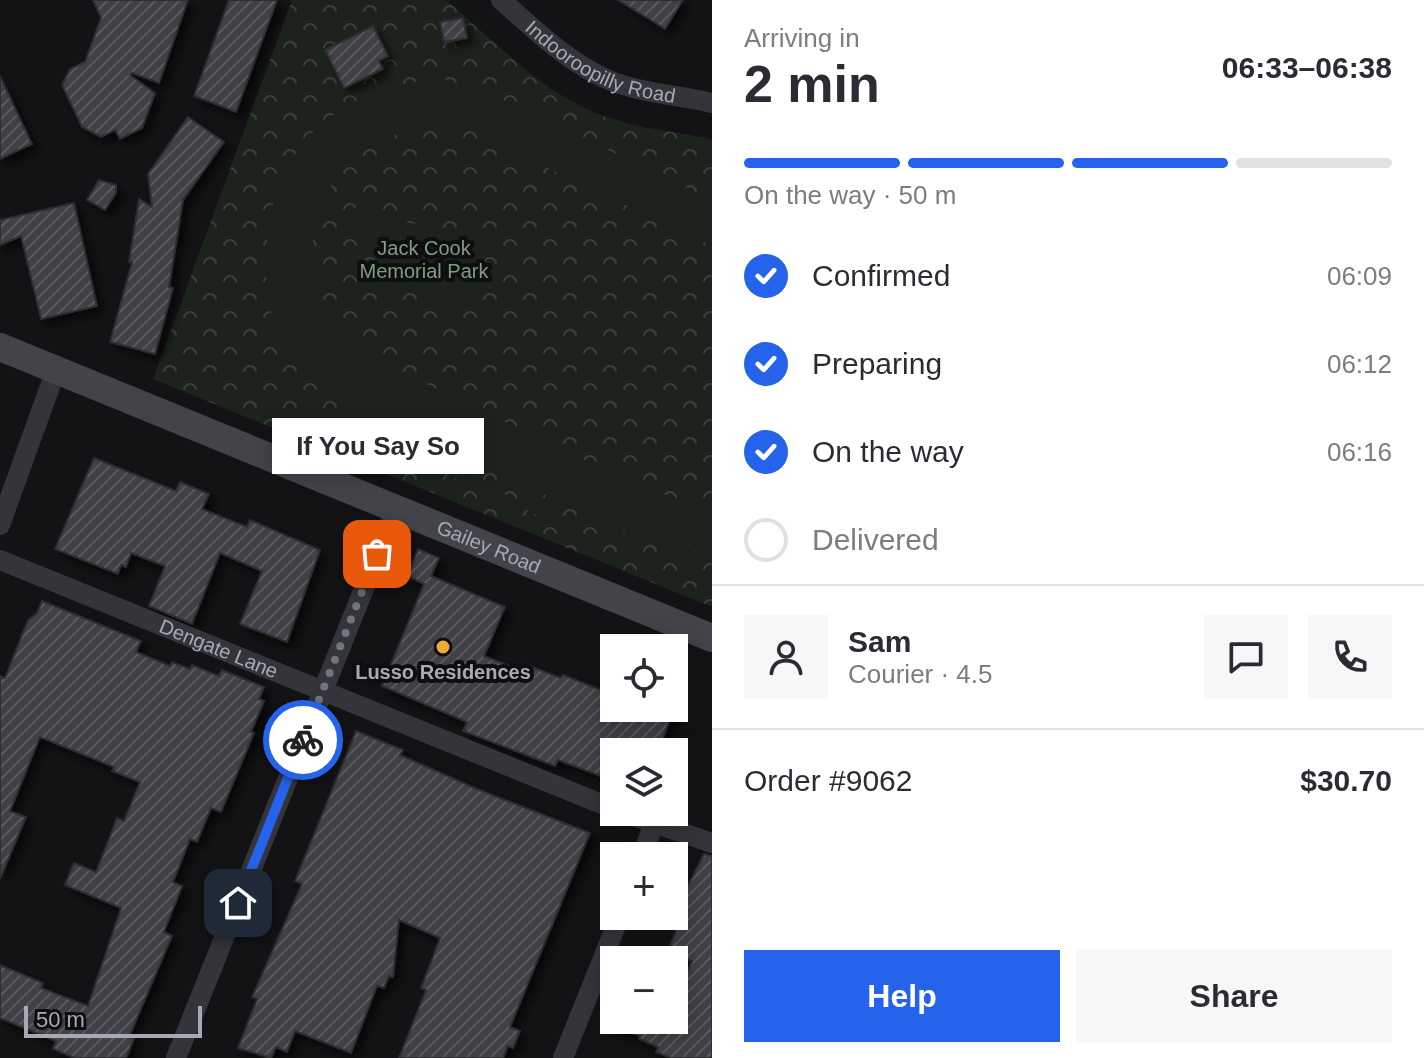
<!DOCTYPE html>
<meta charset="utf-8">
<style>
body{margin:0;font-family:Helvetica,sans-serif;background:#f7f7f7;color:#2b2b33;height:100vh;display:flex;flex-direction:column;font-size:30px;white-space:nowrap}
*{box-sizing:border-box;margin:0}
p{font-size:26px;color:#7c7c81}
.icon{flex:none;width:44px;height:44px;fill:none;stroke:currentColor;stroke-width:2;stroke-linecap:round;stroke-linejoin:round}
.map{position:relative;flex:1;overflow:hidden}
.panel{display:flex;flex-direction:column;background:#fff;width:712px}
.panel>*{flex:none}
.controls{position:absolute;left:600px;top:634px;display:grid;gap:16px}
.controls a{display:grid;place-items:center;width:88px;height:88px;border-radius:0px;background:#fff;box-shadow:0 4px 20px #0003;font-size:40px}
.scale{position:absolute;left:24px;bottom:20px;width:178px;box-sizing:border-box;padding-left:8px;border:4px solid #a5aab5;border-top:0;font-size:22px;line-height:28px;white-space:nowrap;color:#a5aab5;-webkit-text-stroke:6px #0e0e10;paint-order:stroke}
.pin{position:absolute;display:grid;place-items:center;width:68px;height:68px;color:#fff;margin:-34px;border-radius:16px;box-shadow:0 4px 12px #0006}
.courier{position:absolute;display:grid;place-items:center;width:80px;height:80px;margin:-40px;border:6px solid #2563eb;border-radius:50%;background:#fff;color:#222;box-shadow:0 2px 10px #0007}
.bubble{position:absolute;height:56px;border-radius:0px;background:#fff;box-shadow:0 4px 20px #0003;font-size:26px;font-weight:700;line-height:56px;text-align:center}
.overview em{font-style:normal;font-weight:700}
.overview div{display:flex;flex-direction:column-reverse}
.overview{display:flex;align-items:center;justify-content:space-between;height:136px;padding:0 32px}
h1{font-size:52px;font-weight:700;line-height:60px}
.bar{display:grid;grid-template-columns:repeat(4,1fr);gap:12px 8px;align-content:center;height:96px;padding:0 32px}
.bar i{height:10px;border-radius:6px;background:#e1e1e2}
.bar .active{background:#2563eb}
.bar p{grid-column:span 4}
.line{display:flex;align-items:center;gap:20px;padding:0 32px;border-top:2px solid #e1e1e2}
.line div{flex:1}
.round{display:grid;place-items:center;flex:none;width:84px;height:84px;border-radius:0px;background:#f7f7f7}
ol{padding:0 32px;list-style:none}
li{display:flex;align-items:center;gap:24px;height:88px}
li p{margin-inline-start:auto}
li .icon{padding:8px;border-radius:50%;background:#2563eb;color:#fff;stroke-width:4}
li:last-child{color:#7c7c81}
li i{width:44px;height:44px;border:4px solid #e1e1e2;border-radius:50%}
.action{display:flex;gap:16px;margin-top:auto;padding:16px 32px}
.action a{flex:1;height:92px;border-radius:0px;background:#2563eb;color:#fff;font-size:32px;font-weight:700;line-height:92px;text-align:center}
.action a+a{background:#f7f7f7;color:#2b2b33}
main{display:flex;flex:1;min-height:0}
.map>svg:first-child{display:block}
.park{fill:url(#park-crowns)}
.pitch{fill:#1c231c}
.building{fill:url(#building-hatch);stroke:#2d2d31;stroke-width:2;filter:url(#shadow)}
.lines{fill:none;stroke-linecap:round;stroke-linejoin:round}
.street{stroke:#34353a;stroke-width:20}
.secondary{stroke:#42444a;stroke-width:28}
.done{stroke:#72757d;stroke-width:8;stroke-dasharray:0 14.4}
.route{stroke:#2563eb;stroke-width:10}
.poi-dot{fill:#eeab32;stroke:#0e0e10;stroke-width:3}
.labels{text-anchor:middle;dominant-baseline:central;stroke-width:8;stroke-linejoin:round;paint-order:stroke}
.street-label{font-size:20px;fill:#a5aab5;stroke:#0e0e10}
.park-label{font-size:20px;fill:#7ca07e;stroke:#0e0e10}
.poi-label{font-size:20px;font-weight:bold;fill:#a5aab5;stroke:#0e0e10}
</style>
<main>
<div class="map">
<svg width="712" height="1058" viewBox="0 0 712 1058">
<defs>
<pattern id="park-crowns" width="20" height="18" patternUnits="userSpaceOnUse" patternTransform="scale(2)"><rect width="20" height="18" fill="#1c231c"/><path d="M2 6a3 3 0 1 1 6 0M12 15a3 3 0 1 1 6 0" fill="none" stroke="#3a403b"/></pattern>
<pattern id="building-hatch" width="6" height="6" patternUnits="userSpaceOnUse" patternTransform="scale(2)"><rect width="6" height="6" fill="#3f4045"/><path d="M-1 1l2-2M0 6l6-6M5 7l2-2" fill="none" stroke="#58595e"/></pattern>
<filter id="shadow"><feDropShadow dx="6" dy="6" stdDeviation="4" flood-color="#0009"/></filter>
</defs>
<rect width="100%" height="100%" fill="#131315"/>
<!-- park -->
<path class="park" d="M292,0H446C497,43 545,97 610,118C642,129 679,132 712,139V607L153,379Z"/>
<!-- pitch -->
<g class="pitch">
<path d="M443,79L491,94L712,200V246L471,131C322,100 251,283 381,362L640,487L681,500L712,499V550L686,552L648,544L342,398C313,376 285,349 272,314C264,293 266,268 267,247C271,144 344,84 443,79Z"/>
<polygon points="359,206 383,218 488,238 461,320 370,240 349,228 345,212"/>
<polygon points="345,422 539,510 537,515 342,427"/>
</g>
<!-- building -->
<g class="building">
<polygon points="93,0 188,0 159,83 132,73 130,75 155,93 142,128 120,139 115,130 101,137 82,127 62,85 70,69 85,62 101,18"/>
<polygon points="229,0 277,0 236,112 194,96"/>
<polygon points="618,0 683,0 665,29"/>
<polygon points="463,18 467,38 444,42 440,22"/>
<polygon points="373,26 388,56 379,61 383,69 344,88 325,50"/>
<polygon points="0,76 32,144 0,159"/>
<polygon points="188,117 224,142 183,200 169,287 173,288 155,354 110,342 132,262 129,262 139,199 152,207 148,174"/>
<polygon points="99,180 116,185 116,193 105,210 87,200"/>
<polygon points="74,203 97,306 41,319 21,236 0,245 0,220"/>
<polygon points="94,458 176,491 180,482 209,494 202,509 247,527 250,520 320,550 287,642 240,624 262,571 220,553 192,624 149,606 165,566 131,553 126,567 121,565 118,574 55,549"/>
<polygon points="418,549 439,558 431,576 505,607 484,656 524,672 527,665 561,678 563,675 614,695 614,708 674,708 658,752 614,752 614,781 558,760 555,766 463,731 467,722 382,686 424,584 407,576"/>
<polygon points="42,601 141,641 136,652 170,666 172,662 190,669 192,665 219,676 222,670 264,687 259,699 264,701 251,732 254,733 221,812 211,808 197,842 190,839 173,882 182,886 164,932 172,936 129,1037 134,1039 126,1058 75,1058 53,1049 56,1041 0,1018 0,965 43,983 41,988 88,1006 121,908 65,885 74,863 96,872 117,818 124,821 140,782 112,771 114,767 40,737 10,811 26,817 0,879 0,676 5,678 28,620 37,613"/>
<polygon points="356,731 403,750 400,755 477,789 590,833 510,1027 520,1031 513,1048 508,1046 503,1058 399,1058 426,990 421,988 440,938 399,920 393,977 389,976 384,988 377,986 351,1053 295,1031 287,1052 276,1047 271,1058 238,1048 257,999 252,997 302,884 295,881"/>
<polygon points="704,854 712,856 712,1058 671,1058 656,1052 658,1047 639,1039 640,1036 603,1022 674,1020 674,1005 692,961 668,951 687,904 680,901"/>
</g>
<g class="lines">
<!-- street -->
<g class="street">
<path id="s1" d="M501,0C531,26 562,57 598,75C632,93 675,94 712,103"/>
<polyline points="0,525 56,370"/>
<path id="s2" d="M0,560L614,809"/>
<polyline points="622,812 712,843"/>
<polyline points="642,856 654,823"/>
<polyline points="176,1058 395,511"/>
<polyline points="563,1058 620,916"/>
</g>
<!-- secondary -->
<path class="secondary" id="s3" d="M0,347L712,638"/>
</g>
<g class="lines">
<!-- done -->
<polyline class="done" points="303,740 377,554"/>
<!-- route -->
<polyline class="route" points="238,903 303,740"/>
</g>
<!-- markers -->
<circle class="poi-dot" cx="443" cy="647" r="8"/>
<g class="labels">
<!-- street labels -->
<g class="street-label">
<text stroke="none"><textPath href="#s1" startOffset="120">Indooroopilly Road</textPath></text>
<text stroke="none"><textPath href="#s3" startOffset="528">Gailey Road</textPath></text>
<text stroke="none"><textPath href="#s2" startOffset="236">Dengate Lane</textPath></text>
</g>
<!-- park labels -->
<g class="park-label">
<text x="424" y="248">Jack Cook<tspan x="424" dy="23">Memorial Park</tspan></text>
</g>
<!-- poi labels -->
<g class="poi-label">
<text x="443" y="672">Lusso Residences</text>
</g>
</g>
</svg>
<div class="controls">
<a><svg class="icon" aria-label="locate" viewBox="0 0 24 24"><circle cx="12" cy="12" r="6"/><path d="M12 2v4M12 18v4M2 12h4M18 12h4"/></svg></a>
<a><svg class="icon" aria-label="layers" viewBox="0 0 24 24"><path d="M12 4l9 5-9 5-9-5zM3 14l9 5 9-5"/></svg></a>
<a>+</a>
<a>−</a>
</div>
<div class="scale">50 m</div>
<div class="pin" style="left:377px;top:554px;background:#ea580c"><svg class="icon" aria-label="bag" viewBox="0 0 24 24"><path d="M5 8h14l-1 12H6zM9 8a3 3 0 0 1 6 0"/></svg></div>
<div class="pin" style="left:238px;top:903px;background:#1f2937"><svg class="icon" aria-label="home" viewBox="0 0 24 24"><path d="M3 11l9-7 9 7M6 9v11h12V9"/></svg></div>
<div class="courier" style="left:303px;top:740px"><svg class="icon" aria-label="bike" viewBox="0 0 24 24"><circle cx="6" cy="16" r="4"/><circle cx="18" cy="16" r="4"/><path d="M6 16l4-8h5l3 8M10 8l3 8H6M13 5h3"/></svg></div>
<div class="bubble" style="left:272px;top:418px;width:212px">If You Say So</div>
</div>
<section class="panel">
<div class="overview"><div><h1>2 min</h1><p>Arriving in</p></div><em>06:33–06:38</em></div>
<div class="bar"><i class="active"></i><i class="active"></i><i class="active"></i><i></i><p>On the way · 50 m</p></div>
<ol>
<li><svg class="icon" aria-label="check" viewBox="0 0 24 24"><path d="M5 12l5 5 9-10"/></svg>Confirmed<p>06:09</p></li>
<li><svg class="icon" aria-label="check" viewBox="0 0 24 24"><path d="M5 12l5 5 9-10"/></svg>Preparing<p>06:12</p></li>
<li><svg class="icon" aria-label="check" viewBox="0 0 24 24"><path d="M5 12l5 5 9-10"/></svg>On the way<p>06:16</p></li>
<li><i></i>Delivered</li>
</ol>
<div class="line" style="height:144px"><a class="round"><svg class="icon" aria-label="person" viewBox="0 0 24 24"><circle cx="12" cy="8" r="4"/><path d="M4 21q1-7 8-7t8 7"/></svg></a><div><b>Sam</b><p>Courier · 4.5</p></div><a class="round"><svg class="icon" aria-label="chat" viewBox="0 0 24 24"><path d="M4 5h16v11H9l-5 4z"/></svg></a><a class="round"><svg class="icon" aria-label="phone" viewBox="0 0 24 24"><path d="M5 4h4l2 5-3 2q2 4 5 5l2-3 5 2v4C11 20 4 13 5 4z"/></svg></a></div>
<div class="line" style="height:104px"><div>Order #9062</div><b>$30.70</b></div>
<div class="action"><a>Help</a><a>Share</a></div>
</section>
</main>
